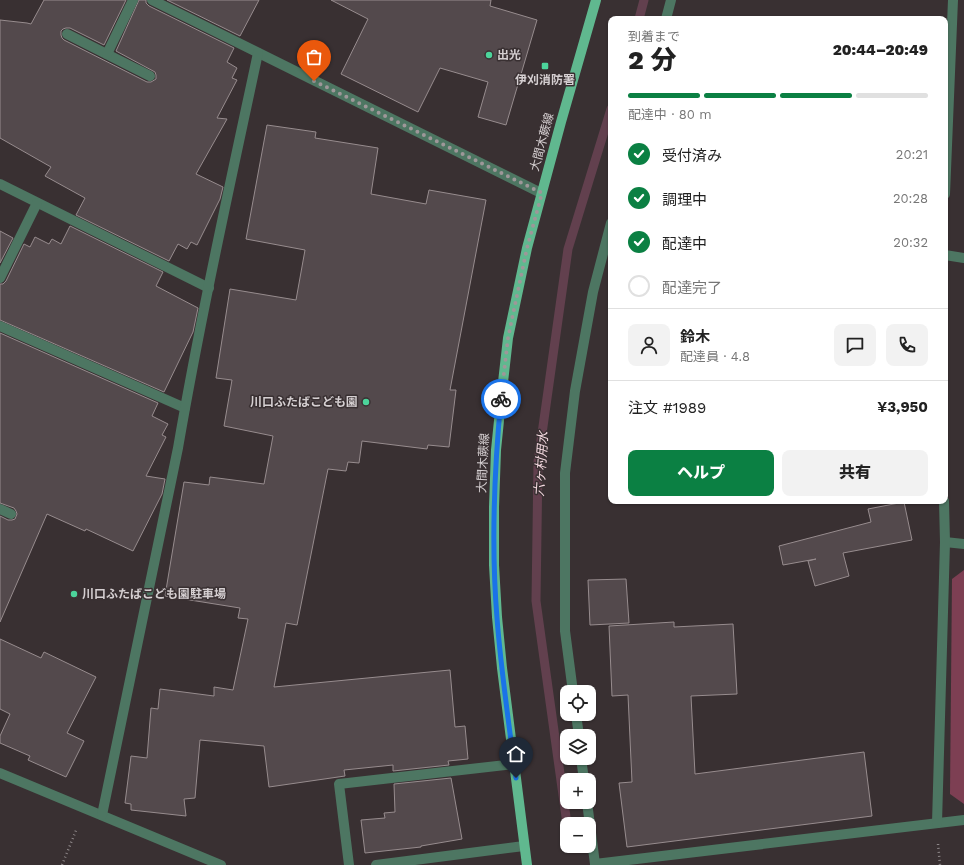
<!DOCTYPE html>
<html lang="ja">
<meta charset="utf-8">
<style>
body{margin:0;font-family:"Work Sans","Noto Sans JP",sans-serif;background:#f2f2f2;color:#222;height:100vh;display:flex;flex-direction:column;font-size:15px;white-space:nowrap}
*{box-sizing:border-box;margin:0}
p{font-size:13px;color:#767676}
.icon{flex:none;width:22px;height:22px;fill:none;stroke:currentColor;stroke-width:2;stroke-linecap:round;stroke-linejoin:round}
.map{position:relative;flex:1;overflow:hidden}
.sheet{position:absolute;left:608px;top:16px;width:340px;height:488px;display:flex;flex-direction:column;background:#fff;border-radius:8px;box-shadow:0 1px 3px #0004}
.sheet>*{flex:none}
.tools{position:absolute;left:560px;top:685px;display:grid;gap:8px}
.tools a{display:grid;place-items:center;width:36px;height:36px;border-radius:8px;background:#fff;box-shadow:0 1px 3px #0004;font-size:20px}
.pin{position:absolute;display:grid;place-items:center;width:34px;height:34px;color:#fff;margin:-41px -17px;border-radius:50% 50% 50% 0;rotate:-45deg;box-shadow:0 0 4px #0007}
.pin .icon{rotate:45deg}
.courier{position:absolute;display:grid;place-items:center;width:40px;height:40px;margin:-20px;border:3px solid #1a73e8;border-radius:50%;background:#fff;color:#222;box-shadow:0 1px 5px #0007}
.overview em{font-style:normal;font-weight:800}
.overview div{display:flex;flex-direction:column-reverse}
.overview{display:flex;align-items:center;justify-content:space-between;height:68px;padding:0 20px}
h1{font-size:26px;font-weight:800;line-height:30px}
.bar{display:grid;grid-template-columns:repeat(4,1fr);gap:6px 4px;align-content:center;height:48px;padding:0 20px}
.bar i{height:5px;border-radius:3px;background:#e0e0e0}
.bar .active{background:#0b8043}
.bar p{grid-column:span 4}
.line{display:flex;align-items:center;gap:10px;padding:0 20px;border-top:1px solid #e0e0e0}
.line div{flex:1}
.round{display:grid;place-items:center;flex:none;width:42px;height:42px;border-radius:8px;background:#f2f2f2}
ol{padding:0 20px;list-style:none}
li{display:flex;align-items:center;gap:12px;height:44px}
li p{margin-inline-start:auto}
li .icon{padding:4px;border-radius:50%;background:#0b8043;color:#fff;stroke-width:4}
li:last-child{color:#767676}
li i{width:22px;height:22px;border:2px solid #e0e0e0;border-radius:50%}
.button{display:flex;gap:8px;margin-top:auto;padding:8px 20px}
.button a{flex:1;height:46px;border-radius:8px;background:#0b8043;color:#fff;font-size:16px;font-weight:800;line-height:46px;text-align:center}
.button a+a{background:#f2f2f2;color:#222}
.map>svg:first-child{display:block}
.green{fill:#7d3f53}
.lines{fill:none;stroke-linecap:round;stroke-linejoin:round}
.stream{stroke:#62404e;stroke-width:9}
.building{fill:#53494c;stroke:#978c8e}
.path{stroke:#8d8688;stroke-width:2.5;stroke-dasharray:1 3;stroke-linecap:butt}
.minor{stroke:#4d7662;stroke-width:10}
.major{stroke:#60b88f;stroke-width:10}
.done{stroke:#9e9799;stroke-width:4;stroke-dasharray:0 7.2}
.route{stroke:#1a73e8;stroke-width:5}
.poi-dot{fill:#4cd49b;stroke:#393032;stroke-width:1.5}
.labels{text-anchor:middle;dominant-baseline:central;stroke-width:3;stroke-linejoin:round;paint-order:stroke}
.poi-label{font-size:12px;font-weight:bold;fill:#d5cfd1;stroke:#393032;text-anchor:start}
.street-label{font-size:12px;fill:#d5cfd1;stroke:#393032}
.water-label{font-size:13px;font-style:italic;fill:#f6dbe2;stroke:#393032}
</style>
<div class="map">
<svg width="964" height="865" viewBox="0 0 964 865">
<rect width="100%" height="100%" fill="#393032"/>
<!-- green -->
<polygon class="green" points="964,570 964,804 950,794 952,579"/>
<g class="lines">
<!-- stream -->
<g class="stream">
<polyline points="639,19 644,0"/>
<polyline points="567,824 536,601 538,462 568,249 611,109"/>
</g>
</g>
<!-- building -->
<g class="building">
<polygon points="44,0 126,0 104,45 70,28 66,28 63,29 61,31 61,35 62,38 64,40 147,82 151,82 156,79 156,75 155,72 116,51 139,0 146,0 146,3 149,6 234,48 227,62 237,68 232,78 237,80 217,118 227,119 196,174 223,187 220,199 197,245 191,242 187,249 178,244 169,261 76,215 85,198 45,176 51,167 0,138 0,20 27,23 31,24"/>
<polygon points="167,0 259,0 240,36"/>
<polygon points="331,0 491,0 490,6 537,20 506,125 478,117 488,82 440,68 418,112 341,74 368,19"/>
<polygon points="267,125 316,132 315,138 378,148 371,194 426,204 429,190 486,200 450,390 456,390 449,447 428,445 427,449 362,441 359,463 348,462 346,471 328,469 297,625 286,623 274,687 450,670 455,727 465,726 468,759 448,761 449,765 393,771 393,765 344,770 345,776 269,787 264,746 200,740 195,798 184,799 186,816 131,810 131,804 125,803 131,756 147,758 151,708 158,709 160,689 214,696 214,687 233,690 248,619 238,618 240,608 165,596 184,482 209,485 210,477 264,484 273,436 224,426 232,380 216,378 230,289 296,300 305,250 246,239"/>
<polygon points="70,226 163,272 156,286 198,308 193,332 164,392 0,320 0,284 3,284 6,281 24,244 30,247 35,237 49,244 52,239 61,244"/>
<polygon points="0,231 13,238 0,263"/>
<polygon points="0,333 158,403 152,416 168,424 162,435 166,437 146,476 165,479 162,494 133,551 86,529 85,531 47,514 0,622 0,516 8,520 12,520 15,519 17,514 16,511 14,508 0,503"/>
<polygon points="904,502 912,540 843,553 849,576 815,586 808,561 816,559 783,565 779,546 871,522 868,509"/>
<polygon points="626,579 629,623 590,625 588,580"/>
<polygon points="674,622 674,627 733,624 737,694 691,696 695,774 864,752 872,816 627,847 619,783 632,782 628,695 612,696 609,626"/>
<polygon points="0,639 41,658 44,652 96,677 67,733 84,741 66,777 28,760 30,756 0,743 0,736 10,714 0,709"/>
<polygon points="451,778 462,839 421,846 421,847 365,853 361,820 385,818 384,813 395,812 394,784"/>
</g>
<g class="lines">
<!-- path -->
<g class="path">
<polyline points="938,844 940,865"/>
<polyline points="62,865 77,828"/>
</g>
<!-- minor -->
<g class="minor">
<polyline points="152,0 541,193"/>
<polyline points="666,19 671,0"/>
<polyline points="67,34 150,76"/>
<polyline points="107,54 133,0"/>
<polyline points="0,184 209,288"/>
<polyline points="945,194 953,0"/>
<polyline points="945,255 964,258"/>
<polyline points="0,278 37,203"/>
<polyline points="0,326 185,408"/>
<polyline points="0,509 11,514"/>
<polyline points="945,542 964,544"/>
<polyline points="573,692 565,631 565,473 575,391 593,292 611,223"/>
<polyline points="576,714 579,736"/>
<polyline points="581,758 584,780"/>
<polyline points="0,773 221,865"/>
<polyline points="587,802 595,864 964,820"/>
<path d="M102,815L178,448C201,315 230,184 258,53"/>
<polyline points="937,823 945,542 944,501"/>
<polyline points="349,865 339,784 514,764"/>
<polyline points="376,865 524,846"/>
</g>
<!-- major -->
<polyline class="major" points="527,865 502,668 497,617 494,565 494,507 496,450 502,391 508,338 527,248 561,122 596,0"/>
</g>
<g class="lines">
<!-- done -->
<polyline class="done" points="314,81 542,193 527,248 508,338 501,399"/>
<!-- route -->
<path class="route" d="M501,399C494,472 491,545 497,618C501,671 509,725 516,778"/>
</g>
<!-- markers -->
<g class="poi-dot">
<circle cx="489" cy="55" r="4"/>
<rect x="541" y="62" width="8" height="8" rx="2"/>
<circle cx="366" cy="402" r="4"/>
<circle cx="74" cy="594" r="4"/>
</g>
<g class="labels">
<!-- poi labels -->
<g class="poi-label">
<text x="497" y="55">出光</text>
<text x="545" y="80" text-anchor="middle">伊刈消防署</text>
<text x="358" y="402" text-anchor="end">川口ふたばこども園</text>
<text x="82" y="594">川口ふたばこども園駐車場</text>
</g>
<!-- street labels -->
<g class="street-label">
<text transform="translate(542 142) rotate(-75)">大間木蕨線</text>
<text transform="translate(483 463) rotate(-87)">大間木蕨線</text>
</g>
<!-- water labels -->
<g class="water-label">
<text transform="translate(541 464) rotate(-86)">六ヶ村用水</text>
</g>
</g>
</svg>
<div class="tools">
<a><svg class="icon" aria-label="locate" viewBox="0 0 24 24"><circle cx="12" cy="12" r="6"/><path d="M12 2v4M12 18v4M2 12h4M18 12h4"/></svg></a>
<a><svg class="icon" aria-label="layers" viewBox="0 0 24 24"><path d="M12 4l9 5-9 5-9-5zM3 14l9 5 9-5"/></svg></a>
<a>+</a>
<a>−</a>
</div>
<div class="pin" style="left:314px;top:81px;background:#ea580c"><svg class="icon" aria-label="bag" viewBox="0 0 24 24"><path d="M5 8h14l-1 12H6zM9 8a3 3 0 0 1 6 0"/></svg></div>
<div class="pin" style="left:516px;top:778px;background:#1f2937"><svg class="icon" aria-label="home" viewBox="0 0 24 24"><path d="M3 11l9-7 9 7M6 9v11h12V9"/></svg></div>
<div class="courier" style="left:501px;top:399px"><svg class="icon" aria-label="bike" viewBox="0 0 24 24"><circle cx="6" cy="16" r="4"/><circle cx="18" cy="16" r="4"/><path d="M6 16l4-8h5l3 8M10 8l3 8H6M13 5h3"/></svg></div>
<section class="sheet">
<div class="overview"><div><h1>2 分</h1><p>到着まで</p></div><em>20:44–20:49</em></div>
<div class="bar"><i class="active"></i><i class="active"></i><i class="active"></i><i></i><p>配達中 · 80 m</p></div>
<ol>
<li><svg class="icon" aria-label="check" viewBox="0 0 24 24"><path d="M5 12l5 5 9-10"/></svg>受付済み<p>20:21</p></li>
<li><svg class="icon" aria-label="check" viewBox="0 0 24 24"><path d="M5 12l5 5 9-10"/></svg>調理中<p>20:28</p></li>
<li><svg class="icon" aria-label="check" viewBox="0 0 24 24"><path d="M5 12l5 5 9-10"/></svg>配達中<p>20:32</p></li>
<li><i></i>配達完了</li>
</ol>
<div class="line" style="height:72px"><a class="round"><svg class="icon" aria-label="person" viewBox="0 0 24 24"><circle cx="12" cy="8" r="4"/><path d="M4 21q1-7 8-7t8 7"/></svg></a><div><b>鈴木</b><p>配達員 · 4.8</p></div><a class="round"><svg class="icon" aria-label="chat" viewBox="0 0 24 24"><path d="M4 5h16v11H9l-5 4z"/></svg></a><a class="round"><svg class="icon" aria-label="phone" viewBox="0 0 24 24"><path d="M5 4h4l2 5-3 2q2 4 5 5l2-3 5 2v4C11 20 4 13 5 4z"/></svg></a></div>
<div class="line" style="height:52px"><div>注文 #1989</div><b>¥3,950</b></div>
<div class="button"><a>ヘルプ</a><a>共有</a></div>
</section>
</div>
